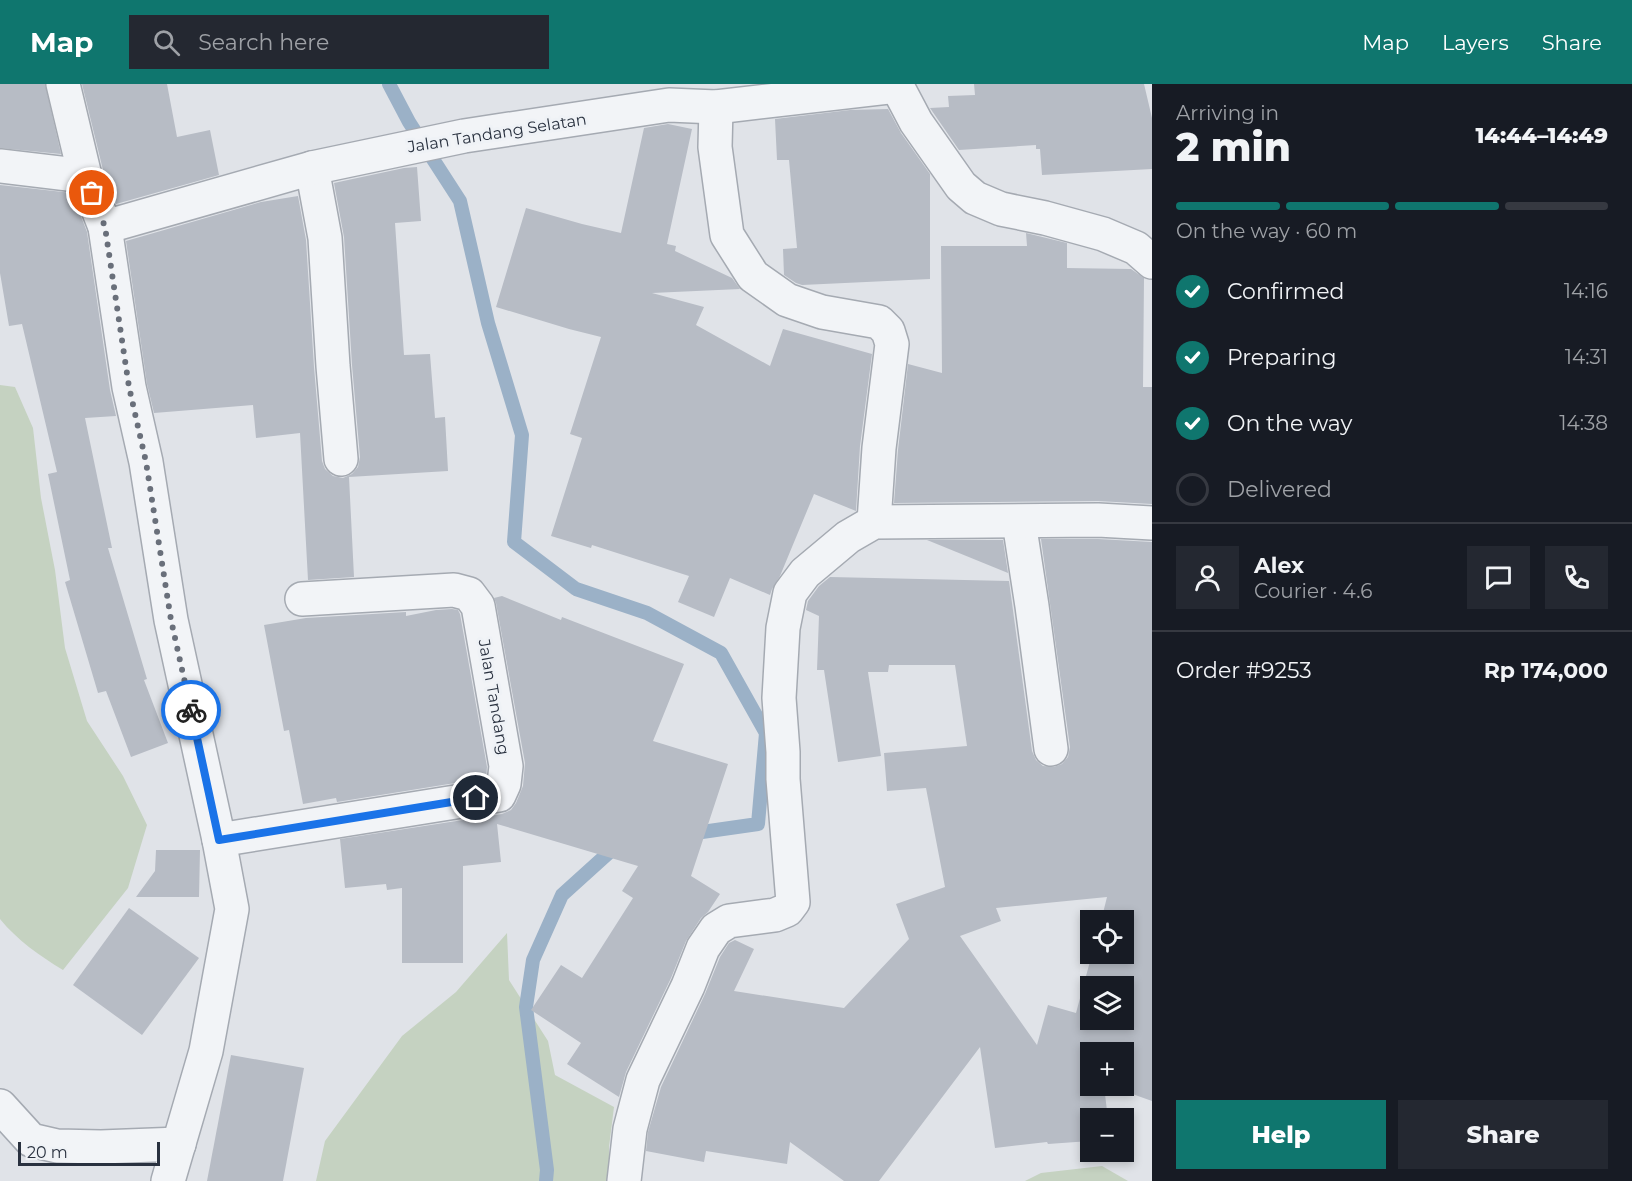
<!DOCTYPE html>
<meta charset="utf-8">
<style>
body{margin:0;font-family:Montserrat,sans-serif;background:#242831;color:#f1f3f6;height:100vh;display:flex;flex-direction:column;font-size:22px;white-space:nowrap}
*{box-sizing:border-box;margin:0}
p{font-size:20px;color:#9ea1a6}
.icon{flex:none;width:33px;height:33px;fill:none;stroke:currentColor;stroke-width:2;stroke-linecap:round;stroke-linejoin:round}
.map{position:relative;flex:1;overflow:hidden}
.drawer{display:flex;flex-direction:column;background:#171b24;width:480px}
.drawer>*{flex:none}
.buttons{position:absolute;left:1080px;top:826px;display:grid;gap:12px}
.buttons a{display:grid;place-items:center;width:54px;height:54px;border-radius:0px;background:#171b24;box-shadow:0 3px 9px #0003;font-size:30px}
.scale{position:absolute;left:18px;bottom:15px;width:142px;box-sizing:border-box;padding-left:6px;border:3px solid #29313f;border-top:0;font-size:16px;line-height:21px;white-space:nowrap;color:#29313f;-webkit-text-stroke:4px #eff2f6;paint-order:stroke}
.pin{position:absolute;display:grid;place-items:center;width:51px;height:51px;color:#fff;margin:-26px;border:3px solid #fff;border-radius:50%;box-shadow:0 2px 6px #0007}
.courier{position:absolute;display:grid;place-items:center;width:60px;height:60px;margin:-30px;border:4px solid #1a73e8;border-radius:50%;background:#fff;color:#222;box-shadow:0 2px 8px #0007}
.headline em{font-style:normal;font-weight:800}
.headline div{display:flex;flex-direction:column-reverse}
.headline{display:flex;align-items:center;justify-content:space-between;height:102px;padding:0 24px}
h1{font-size:39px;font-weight:800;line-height:45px}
.bar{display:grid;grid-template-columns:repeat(4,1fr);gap:9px 6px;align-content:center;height:72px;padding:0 24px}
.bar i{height:8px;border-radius:4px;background:#363941}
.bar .current{background:#0f766e}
.bar p{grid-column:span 4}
.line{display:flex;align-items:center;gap:15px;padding:0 24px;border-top:2px solid #363941}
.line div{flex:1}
.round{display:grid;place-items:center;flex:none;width:63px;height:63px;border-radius:0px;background:#242831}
ol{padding:0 24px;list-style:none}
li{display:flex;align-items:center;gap:18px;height:66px}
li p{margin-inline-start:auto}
li .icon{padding:6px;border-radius:50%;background:#0f766e;color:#fff;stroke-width:4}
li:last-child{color:#9ea1a6}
li i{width:33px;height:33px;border:3px solid #363941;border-radius:50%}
.action{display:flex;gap:12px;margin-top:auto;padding:12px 24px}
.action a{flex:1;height:69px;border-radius:0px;background:#0f766e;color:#fff;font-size:24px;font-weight:800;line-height:69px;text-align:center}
.action a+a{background:#242831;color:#f1f3f6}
header{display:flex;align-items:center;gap:36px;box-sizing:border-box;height:84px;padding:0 30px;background:#0f766e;color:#fff}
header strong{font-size:28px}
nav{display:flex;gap:33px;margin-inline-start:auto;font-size:21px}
.search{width:420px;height:54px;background:#242831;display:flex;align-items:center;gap:15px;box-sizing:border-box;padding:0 21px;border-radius:0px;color:#9ea1a6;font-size:22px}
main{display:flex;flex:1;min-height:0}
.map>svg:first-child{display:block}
.green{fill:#c5d2c1}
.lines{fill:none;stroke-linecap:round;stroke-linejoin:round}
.stream{stroke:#9bb1c7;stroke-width:14}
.building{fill:#b7bcc5;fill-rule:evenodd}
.minor-casing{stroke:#a5aab2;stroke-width:36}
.minor{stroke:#f2f4f7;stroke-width:33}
.done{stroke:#696f7a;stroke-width:6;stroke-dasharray:0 10.8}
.route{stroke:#1a73e8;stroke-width:8}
.labels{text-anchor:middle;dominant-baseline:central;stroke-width:6;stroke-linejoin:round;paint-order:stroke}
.street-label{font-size:16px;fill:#29313f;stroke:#eff2f6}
</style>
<header>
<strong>Map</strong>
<div class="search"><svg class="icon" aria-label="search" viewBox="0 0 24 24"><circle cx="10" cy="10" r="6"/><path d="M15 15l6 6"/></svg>Search here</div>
<nav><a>Map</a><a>Layers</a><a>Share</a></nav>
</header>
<main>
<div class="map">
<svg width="1152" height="1097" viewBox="0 0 1152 1097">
<rect width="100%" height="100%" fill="#e0e3e8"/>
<!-- green -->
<g class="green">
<path d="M0,301L15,303L33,344L41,414L55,486L65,564L87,637L123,692L147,741L128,804L63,886C40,872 17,856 0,835Z"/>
<polygon points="507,849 509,896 548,957 555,991 614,1023 609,1063 609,1097 316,1097 325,1057 402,952 456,908"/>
<polygon points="1102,1082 1128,1097 1025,1097 1041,1089"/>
</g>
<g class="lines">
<!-- stream -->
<g class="stream">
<polyline points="389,0 409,38 460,117 488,239 522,351 514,458 576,505 647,529 721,569 766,649 758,740 688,750"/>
<polyline points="546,1097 547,1086 526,923 533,876 562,811 614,764 619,763"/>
</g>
</g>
<!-- building -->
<g class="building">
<polygon points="0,0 45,0 61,70 0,64"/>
<polygon points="82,0 167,0 177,53 210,46 219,91 116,120 103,86"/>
<polygon points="974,0 1144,0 1152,34 1152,85 1042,91 1040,65 1036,65 1036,61 959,66 930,24 949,23 948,12 975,11"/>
<polygon points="888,25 901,49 930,90 930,195 802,201 796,199 784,191 783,165 797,164 789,76 777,76 775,35 850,26"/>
<polygon points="668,40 692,45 667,160 676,162 675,167 732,194 740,205 652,209 704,223 696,241 770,282 783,245 872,270 860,362 856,427 814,410 780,492 772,505 770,511 730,494 714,533 678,518 689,492 592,461 591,464 551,452 582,354 570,350 601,253 569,245 496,223 526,124 582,140 621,149 644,44"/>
<polygon points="417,83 421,137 395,139 404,271 430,270 435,334 445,333 448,387 349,393 354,493 308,496 300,349 256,354 253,321 154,329 147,300 126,157 261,118 298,112 306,156 314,283 322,377 325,385 333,392 343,394 352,390 358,383 360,373 352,281 344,153 334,99 404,84"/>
<polygon points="0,101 72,109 87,148 110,306 116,332 85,334 112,464 108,464 147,595 144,596 168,659 131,673 106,607 98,609 65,498 70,496 48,390 57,388 22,240 9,242 0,189"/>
<polygon points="1026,149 1067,159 1067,184 1131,185 1144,194 1143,303 1152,303 1152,420 1098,417 894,419 898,366 908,280 942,289 941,162 1027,162"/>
<path d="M1041,455H1098L1152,458V1017L1110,1002H1124V969H1090V1002H1104L1108,1035H1090V1057L1048,1060L1047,1058L995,1064L980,963L879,1097H844L790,1058L787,1080L706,1067L704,1078L646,1067L648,1048L661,1003L705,910L720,873L729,859L735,856L754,865L734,907L844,924L909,855L896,820L945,803L926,704L887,707L884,669L967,662L955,581H889L888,588H868L881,672L838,678L824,586H817L819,532L806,526L808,517L819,502L830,493L1009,497L1032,667L1036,676L1043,682L1054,683L1062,680L1068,673L1070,663ZM1107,813L1101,837H1124V870H1092L1076,929L1048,921L1037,961L960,852L1001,837L996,824ZM1090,903H1124V936H1090Z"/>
<polygon points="927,456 1003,456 1008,489"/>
<polygon points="502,512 561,536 562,533 684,580 653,657 728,680 691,792 720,810 708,828 701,834 686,857 671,894 626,988 619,1013 567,980 581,959 531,926 561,881 582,894 633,814 622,807 638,782 497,740 501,778 463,782 463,879 402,879 402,804 387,806 386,800 345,804 340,755 502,730 511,726 516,719 523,702 525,679 496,519 494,514"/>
<polygon points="452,525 458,526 460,530 487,683 486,694 337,718 336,714 303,720 289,646 284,647 264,541 306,534 406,528 406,532 436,526"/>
<polygon points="156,766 200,766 199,813 136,813 155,787"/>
<polygon points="129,824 199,874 142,951 73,901"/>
<polygon points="231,971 304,984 283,1097 207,1097"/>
</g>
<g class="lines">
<!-- minor casing -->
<g class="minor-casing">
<g id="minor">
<polyline points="63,0 85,92 105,143 129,303 146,378 171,536 219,756 232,825 206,967 168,1097"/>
<polyline points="896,0 916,38 961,102 975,114 1001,125 1045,134 1103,150 1136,164 1152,178"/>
<polyline points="716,23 715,63 727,151 753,192 787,216 822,228 879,238 888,247 892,260 879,364 874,438"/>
<polyline points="0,82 85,92"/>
<polyline points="312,84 325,154 333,282 341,375"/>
<polyline points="105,143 312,84 464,52 669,21 716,23 897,2"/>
<polyline points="1019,438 1032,522 1051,665"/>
<polyline points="219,756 499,711 504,700 506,682 478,522 469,510 454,506 302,515"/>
<polyline points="0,1022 31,1056 57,1062 101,1063 179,1060"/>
<polyline points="624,1097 630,1045 643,996 688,902 703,864 716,845 729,837 775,831 787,826 793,818 783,695 783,668 779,614 783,544 790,509 805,489 848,453 874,438 1098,436 1152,439"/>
</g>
</g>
<!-- minor -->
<use href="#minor" class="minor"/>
</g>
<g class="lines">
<!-- done -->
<polyline class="done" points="92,109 105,143 129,303 146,378 171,536 191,626"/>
<!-- route -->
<polyline class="route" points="191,626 219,756 476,714"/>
</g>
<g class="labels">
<!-- street labels -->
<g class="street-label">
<text transform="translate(497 49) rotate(-9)">Jalan Tandang Selatan</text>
<text transform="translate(494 613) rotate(80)">Jalan Tandang</text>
</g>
</g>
</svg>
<div class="buttons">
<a><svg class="icon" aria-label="locate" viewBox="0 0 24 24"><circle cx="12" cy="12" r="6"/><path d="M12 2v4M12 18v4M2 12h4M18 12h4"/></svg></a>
<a><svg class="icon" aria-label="layers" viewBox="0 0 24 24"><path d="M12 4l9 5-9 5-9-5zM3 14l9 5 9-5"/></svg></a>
<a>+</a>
<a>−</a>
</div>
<div class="scale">20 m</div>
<div class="pin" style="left:92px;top:109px;background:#ea580c"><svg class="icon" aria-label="bag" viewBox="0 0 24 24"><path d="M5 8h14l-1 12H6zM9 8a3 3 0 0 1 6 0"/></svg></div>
<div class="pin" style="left:476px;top:714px;background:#1f2937"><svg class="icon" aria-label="home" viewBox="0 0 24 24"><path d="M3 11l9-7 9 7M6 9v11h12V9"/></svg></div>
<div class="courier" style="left:191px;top:626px"><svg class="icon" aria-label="bike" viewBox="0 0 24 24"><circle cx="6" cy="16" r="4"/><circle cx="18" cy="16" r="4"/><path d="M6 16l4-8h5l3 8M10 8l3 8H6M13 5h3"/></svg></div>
</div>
<section class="drawer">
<div class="headline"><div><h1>2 min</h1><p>Arriving in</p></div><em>14:44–14:49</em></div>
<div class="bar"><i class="current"></i><i class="current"></i><i class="current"></i><i></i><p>On the way · 60 m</p></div>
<ol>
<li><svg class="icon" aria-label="check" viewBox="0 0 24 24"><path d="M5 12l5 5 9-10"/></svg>Confirmed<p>14:16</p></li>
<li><svg class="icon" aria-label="check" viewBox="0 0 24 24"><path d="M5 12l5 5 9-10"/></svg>Preparing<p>14:31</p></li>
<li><svg class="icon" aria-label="check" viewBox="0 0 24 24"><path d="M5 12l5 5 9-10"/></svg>On the way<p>14:38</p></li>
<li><i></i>Delivered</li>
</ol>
<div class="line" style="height:108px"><a class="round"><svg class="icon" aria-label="person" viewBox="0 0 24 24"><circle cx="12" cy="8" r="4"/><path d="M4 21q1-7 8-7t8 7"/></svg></a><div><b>Alex</b><p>Courier · 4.6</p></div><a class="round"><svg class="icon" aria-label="chat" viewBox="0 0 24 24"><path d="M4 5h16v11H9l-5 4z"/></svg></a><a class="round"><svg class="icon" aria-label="phone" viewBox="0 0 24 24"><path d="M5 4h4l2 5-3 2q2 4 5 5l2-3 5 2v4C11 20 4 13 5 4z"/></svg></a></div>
<div class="line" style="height:78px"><div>Order #9253</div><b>Rp 174,000</b></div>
<div class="action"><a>Help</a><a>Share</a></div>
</section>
</main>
